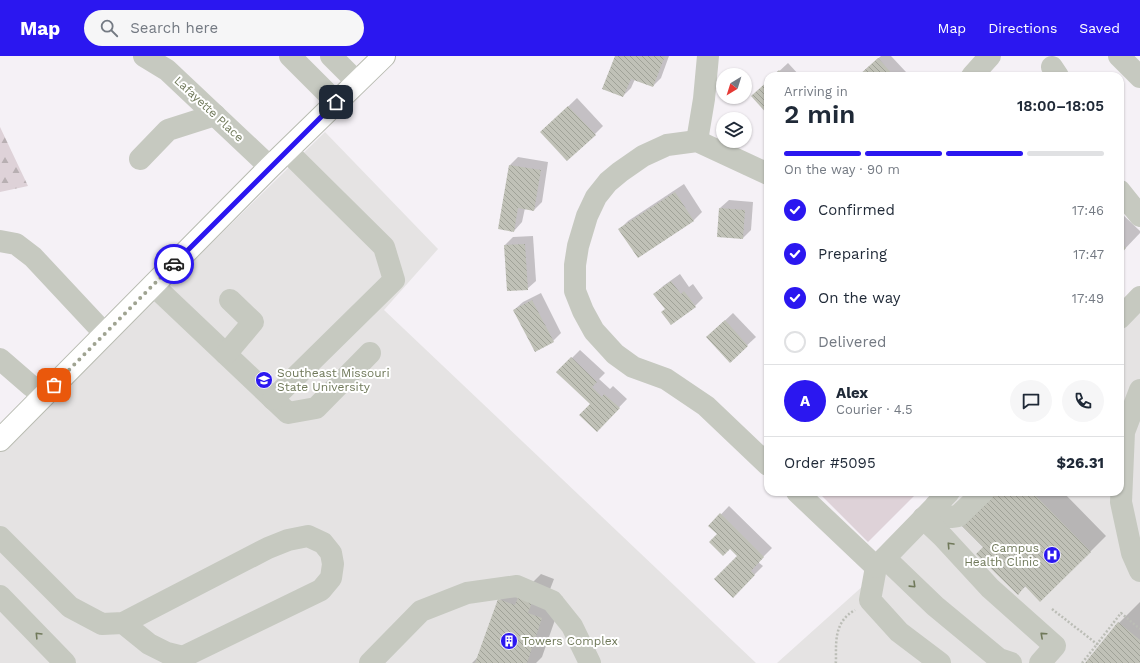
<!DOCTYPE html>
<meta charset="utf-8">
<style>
body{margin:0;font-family:"Work Sans",sans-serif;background:#f6f6f7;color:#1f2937;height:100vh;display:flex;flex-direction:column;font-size:15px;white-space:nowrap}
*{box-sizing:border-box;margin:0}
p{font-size:13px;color:#747a83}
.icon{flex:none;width:22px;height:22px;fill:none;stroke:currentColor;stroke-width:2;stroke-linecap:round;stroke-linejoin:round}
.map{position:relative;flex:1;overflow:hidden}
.details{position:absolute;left:764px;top:16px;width:360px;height:424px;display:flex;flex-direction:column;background:#fff;border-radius:12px;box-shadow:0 1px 3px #0004}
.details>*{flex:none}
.needle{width:26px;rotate:218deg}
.controls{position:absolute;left:716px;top:12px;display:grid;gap:8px}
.controls a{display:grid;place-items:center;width:36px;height:36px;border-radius:50%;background:#fff;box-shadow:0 1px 3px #0004;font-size:20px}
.pin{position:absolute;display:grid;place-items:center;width:34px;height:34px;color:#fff;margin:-17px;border-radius:8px;box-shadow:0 2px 6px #0006}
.courier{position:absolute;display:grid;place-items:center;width:40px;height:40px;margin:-20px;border:3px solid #2b17f0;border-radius:50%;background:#fff;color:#222;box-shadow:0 1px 5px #0007}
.overview em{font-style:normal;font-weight:600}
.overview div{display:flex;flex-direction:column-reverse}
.overview{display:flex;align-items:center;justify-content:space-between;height:68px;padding:0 20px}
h1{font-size:26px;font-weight:600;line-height:30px}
.bar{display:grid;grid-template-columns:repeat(4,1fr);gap:6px 4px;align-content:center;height:48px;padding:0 20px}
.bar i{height:5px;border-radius:3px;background:#e0e1e3}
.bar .active{background:#2b17f0}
.bar p{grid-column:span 4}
.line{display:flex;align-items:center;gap:10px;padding:0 20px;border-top:1px solid #e0e1e3}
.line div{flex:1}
.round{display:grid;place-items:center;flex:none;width:42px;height:42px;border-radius:21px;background:#f6f6f7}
ol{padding:0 20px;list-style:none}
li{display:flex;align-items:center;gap:12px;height:44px}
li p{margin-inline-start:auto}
li .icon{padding:4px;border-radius:50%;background:#2b17f0;color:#fff;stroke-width:4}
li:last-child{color:#747a83}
li i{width:22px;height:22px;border:2px solid #e0e1e3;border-radius:50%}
header{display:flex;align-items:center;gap:24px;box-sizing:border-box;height:56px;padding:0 20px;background:#2b17f0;color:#fff}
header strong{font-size:19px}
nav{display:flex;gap:22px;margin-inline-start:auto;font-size:14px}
.search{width:280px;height:36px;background:#f6f6f7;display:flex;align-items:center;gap:10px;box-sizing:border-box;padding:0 14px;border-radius:22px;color:#747a83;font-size:15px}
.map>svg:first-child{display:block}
.built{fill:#e5e3e3}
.forest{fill:url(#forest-firs)}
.green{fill:#ded2d8}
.shadow{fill:#0003}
.building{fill:url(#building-back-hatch)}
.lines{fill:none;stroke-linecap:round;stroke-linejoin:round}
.major-casing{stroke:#b8bbb1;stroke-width:24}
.path{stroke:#bbbdb6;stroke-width:2.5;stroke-dasharray:2 2;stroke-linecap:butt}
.minor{stroke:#c6c9c0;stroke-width:22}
.major{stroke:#fff;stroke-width:22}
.oneway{stroke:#70795a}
.done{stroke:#9fa391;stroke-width:4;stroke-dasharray:0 7.2}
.route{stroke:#2b17f0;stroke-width:5}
.labels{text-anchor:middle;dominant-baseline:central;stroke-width:4;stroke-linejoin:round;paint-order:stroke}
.street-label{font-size:12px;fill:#70795a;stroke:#fff}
.poi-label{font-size:12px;fill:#70795a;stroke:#fff;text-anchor:start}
</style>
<header>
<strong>Map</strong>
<div class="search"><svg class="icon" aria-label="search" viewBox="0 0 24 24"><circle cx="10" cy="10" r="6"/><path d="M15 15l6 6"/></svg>Search here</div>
<nav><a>Map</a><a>Directions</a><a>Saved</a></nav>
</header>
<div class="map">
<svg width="1140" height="607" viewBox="0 0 1140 607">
<defs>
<pattern id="forest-firs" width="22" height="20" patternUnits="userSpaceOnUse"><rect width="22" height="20" fill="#ded2d8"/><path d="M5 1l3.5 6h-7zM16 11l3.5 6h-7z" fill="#b8afb2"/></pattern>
<pattern id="building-back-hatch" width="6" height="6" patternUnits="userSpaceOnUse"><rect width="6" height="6" fill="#c0c1b7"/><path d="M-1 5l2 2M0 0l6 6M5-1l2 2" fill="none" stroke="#a0a298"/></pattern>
</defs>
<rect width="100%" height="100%" fill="#f5f1f6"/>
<!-- built -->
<g class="built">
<polygon points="325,76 438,193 384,254 756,607 0,607 0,394"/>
<polygon points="1140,246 1140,607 777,607 912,486 960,436 1120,436 1120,267"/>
</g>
<!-- forest -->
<polygon class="forest" points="0,71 28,130 0,136"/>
<!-- green -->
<polygon class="green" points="818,436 918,436 868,486"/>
<!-- shadow -->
<g class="shadow">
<polygon points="616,0 669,0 661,22 653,30 635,23 631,32 623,40"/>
<polygon points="881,0 891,0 906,16 901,20 858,20"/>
<polygon points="788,7 800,20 774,20"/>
<polygon points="577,42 603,70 595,78 550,68"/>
<polygon points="518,101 548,106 542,146 534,154 525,152 522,166 514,175 510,109"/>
<polygon points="684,128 702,156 694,164 638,201 620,173 628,165"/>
<polygon points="729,144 753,146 751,174 743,182 720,152"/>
<polygon points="1120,156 1140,175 1140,177 1120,198"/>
<polygon points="533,180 536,225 527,233 505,189 513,181"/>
<polygon points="680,218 689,231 693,228 703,242 695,250 671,268 666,253 655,238 663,230"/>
<polygon points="541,237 561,277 553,285 514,254 523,246"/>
<polygon points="733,257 756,281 730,305 716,273"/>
<polygon points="580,294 605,317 599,323 610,333 613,330 627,343 605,366 591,348 572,302"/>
<polygon points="996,436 1063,436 1106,480 1090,496 1026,530 1018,537 984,491"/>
<polygon points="729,450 772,492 758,506 763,510 733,540 738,499 710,470"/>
<polygon points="541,518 554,523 549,536 563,541 542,601 536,607 472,607 478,601 499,544 532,527"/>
<polygon points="1140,546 1140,607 1086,607 1119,567"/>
</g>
<!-- building -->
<g class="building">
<polygon points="615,0 665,0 653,31 631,23 623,41 602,33"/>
<polygon points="878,2 894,20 858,20"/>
<polygon points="779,14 784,20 773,20"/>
<polygon points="768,25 768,59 751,40"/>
<polygon points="568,50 596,79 567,105 540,76"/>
<polygon points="509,109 541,114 534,155 518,152 514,176 498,173"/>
<polygon points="675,136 694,165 638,202 618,173"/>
<polygon points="719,152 745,154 743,183 717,181"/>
<polygon points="1120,186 1126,192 1120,199"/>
<polygon points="525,188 528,234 507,235 504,189"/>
<polygon points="671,225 681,238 684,235 696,251 671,269 661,256 665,253 653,238"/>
<polygon points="532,244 554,286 535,296 513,254"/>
<polygon points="725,264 748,290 730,307 706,281"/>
<polygon points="571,301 597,326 592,331 602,341 604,338 620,352 597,376 579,359 590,348 556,316"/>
<polygon points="995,436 1032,436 1091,496 1040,546 1025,530 1018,539 976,498 983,491 961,469"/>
<polygon points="720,457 764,501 751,515 755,519 733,542 714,523 737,500 730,493 723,500 709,486 717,478 708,470"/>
<polygon points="519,539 533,544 528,557 542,562 527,607 475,607 498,543 515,549"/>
<polygon points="1118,566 1140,584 1140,607 1085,607"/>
</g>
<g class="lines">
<!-- major casing -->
<g class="major-casing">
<polyline id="major" points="0,384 270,111 384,0"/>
</g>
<!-- path -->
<g class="path">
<polyline points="1052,553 1097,588 1121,557 1140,573"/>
<path d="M835,607L836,606C836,585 834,566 855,554"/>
<polyline points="1082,607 1098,587"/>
</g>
<!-- minor -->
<g class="minor">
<polyline points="144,0 167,14 270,111"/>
<polyline points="290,0 336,46"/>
<polyline points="331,0 357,26"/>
<polyline points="1119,0 1140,21"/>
<polyline points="1052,11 1058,20"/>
<polyline points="972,20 990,0"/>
<polyline points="697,85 704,43 708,0"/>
<polyline points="140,103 168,74 215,59"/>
<polyline points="768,118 697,85 667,89 643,100 620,116 608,126 596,141 587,160 578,190 575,209 575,235 583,255 594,275 615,298 633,311 666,323 706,350 768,409"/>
<polyline points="1120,135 1140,160"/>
<polyline points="0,185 16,188 33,201 105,278"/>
<polyline points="153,229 288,357 316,352 370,297"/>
<polyline points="1120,262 1140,241"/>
<polyline points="226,298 253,266 230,244"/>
<polyline points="0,303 30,329 44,339"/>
<polyline points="1140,334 1124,376 1121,446 1132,497 1140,515"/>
<polyline points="273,343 394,224 384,191 287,95"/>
<polyline points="797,436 876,511"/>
<polyline points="936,449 945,459 951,461 958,460 983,436"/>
<polyline points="923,462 943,481 990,532 1055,590 1040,607"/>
<polyline points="0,481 70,551 102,568 123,567 268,492 288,484 308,480 323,487 331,497 333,508 331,522 321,534 183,601 167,597 149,588 123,567"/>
<polyline points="885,502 935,550 999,603 1011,607"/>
<polyline points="876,511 870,544 899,576 940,607"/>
<polyline points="876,511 949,436"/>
<polyline points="0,540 65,607"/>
<polyline points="370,607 421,555 467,537 517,530 552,545 572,570 590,607"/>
</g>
<!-- major -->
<use href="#major" class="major"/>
</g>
<!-- one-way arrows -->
<defs><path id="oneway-chevron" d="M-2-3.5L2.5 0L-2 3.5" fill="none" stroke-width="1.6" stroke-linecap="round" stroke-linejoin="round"/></defs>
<g class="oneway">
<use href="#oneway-chevron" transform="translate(950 489) rotate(-133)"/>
<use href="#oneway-chevron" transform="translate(913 529) rotate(44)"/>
<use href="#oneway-chevron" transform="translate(38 579) rotate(-134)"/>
<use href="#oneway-chevron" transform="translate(1043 579) rotate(-138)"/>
</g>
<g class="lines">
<!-- done -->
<polyline class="done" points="54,329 174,208"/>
<!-- route -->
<polyline class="route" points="174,208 336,46"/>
</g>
<!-- icons -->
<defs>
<g id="university-disc" transform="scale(0.9)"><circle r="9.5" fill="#2b17f0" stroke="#fff"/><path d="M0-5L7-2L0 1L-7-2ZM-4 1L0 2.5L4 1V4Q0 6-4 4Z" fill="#fff"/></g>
<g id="hospital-disc" transform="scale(0.9)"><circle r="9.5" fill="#2b17f0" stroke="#fff"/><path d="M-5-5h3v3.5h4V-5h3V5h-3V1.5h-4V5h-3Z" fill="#fff"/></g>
<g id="building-disc" transform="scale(0.9)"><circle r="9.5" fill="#2b17f0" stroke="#fff"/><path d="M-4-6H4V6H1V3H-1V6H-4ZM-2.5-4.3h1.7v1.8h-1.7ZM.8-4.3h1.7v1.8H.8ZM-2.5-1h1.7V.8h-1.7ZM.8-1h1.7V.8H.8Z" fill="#fff"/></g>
</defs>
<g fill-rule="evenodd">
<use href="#university-disc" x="264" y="324"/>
<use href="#hospital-disc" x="1052" y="499"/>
<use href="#building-disc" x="509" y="585"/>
</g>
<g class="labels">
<!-- street labels -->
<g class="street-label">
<text transform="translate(209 53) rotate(43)">Lafayette Place</text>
</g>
<!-- poi labels -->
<g class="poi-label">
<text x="277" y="317">Southeast Missouri<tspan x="277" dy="14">State University</tspan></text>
<text x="1039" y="492" text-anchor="end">Campus<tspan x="1039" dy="14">Health Clinic</tspan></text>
<text x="522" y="585">Towers Complex</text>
</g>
</g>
</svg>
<div class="controls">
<a><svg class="needle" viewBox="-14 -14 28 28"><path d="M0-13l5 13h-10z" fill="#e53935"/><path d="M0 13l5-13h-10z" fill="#747a83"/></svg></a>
<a><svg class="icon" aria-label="layers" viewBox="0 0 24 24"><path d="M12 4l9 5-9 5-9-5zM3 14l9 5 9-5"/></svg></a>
</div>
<div class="pin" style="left:54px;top:329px;background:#ea580c"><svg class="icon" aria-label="bag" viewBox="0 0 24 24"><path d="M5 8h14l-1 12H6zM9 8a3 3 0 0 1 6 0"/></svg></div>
<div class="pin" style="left:336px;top:46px;background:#1f2937"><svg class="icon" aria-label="home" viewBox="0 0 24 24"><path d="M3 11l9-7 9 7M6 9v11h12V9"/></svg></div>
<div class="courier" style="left:174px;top:208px"><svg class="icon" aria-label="car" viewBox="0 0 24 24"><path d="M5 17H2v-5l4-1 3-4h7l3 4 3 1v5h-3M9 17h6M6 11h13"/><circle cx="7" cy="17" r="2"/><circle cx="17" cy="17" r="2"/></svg></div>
<section class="details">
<div class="overview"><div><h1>2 min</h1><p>Arriving in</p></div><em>18:00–18:05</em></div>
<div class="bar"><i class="active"></i><i class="active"></i><i class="active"></i><i></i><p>On the way · 90 m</p></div>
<ol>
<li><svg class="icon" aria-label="check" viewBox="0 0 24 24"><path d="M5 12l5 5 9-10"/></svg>Confirmed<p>17:46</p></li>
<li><svg class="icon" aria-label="check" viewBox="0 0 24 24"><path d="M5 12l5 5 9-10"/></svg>Preparing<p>17:47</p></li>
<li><svg class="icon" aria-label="check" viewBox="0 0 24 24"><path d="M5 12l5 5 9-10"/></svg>On the way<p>17:49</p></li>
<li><i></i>Delivered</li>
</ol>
<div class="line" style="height:72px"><b class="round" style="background:#2b17f0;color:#fff">A</b><div><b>Alex</b><p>Courier · 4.5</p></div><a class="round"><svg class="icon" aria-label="chat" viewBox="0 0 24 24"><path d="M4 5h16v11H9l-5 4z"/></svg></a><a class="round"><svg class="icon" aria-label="phone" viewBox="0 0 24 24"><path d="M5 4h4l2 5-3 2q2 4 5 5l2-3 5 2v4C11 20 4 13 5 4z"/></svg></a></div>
<div class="line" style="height:52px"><div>Order #5095</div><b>$26.31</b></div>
</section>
</div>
